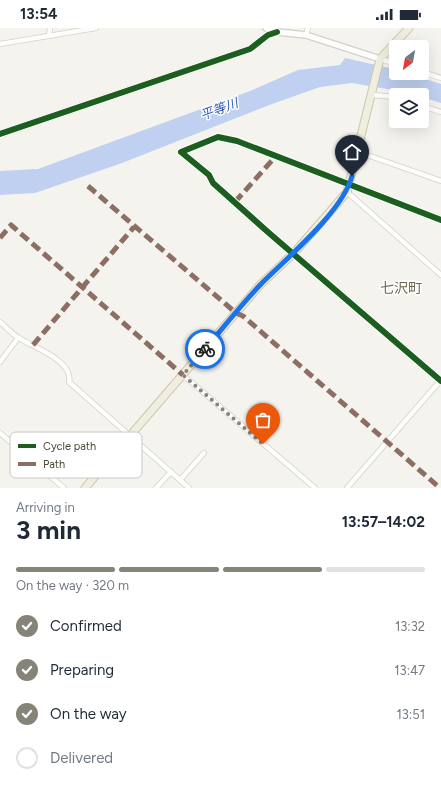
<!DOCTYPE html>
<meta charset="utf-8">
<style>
body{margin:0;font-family:Figtree,"Noto Sans JP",sans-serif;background:#f2f2f3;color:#1f2937;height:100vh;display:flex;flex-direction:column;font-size:15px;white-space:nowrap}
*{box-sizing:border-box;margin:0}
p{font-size:13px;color:#747a83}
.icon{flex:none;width:22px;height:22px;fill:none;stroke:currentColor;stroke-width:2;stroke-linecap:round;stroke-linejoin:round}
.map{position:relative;height:460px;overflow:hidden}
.side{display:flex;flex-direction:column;background:#fff;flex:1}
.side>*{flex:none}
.needle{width:26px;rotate:211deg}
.fabs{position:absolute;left:389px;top:12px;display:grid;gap:8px}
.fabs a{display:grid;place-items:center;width:40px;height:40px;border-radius:4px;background:#fff;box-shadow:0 4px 16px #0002;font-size:20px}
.pin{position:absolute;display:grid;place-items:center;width:34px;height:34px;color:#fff;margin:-41px -17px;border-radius:50% 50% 50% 0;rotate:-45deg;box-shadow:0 0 4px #0007}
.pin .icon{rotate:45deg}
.courier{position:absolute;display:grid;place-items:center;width:40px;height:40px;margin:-20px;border:3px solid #1a73e8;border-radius:50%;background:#fff;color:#222;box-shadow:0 1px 5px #0007}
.summary em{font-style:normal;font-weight:700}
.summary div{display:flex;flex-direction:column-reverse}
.summary{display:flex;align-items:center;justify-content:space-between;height:68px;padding:0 16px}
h1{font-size:26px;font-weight:700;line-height:30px}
.bar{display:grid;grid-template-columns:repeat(4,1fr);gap:6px 4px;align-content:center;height:48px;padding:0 16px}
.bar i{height:5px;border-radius:3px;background:#e0e1e3}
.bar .current{background:#868478}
.bar p{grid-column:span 4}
ol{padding:0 16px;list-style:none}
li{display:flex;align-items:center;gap:12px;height:44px}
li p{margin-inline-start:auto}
li .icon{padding:4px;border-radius:50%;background:#868478;color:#fff;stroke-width:4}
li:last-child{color:#747a83}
li i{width:22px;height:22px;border:2px solid #e0e1e3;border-radius:50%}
.status{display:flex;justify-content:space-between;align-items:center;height:28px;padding:0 20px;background:#fff;direction:ltr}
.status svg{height:11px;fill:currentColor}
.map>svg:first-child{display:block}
.water{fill:#c0d0f0}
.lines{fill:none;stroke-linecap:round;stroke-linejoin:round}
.minor-casing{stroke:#d2d1cb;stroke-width:6}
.tertiary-casing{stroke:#d2d1cb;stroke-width:8}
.trunk-casing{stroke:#cbc7a9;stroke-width:9}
.minor{stroke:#fdfdfc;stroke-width:4.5}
.tertiary{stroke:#fdfdfc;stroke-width:5.5}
.trunk{stroke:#efeee0;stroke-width:7}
.quiet{stroke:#8d6e63;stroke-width:5;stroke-dasharray:10 5;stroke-linecap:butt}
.cycleway-casing{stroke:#fff;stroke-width:8}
.cycleway{stroke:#1b5e20;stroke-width:6}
.done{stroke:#868478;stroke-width:4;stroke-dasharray:0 7.2}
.route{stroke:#1a73e8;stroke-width:5}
.labels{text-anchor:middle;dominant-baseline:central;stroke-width:3;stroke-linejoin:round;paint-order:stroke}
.water-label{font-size:13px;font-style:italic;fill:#305cb8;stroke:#fff}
.quarter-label{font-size:14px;fill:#6d6950;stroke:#fff}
.key{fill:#fff;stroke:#c9c8c4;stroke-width:1}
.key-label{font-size:11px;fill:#4a4839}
</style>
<div class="status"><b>13:54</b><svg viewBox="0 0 49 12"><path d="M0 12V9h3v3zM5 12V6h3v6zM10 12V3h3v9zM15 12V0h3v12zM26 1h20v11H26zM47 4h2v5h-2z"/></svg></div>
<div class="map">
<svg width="441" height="460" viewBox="0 0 441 460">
<rect width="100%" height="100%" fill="#f4f3ee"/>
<!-- water -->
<polygon class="water" points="345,30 394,41 396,42 396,45 406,45 441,56 441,75 422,69 422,67 352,55 320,59 272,76 122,135 35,165 0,167 0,143 38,141 250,63 298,42 340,37"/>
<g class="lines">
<!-- minor casing -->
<g class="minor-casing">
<g id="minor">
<polyline points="306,7 308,0"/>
<polyline points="49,8 50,0"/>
<polyline points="0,16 96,0"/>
<polyline points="380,31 396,36"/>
<polyline points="422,44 441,50"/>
<polyline points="372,67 396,69"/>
<polyline points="422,78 441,84"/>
<polyline points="357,126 367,127 441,153"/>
<polyline points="347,164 441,247"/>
<polyline points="441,192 237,113 218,109 181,124 209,147 213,155 269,205 441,353"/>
<path d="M0,294C6,299 12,306 19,310C33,319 74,333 69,354L189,460"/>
<polyline points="0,334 18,310"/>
<polyline points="183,347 315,460"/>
<polyline points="0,405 64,460"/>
<polyline points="180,452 204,425"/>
<polyline points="156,460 171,444"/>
<polyline points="347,460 440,353"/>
</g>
</g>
<!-- tertiary casing -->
<g class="tertiary-casing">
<g id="tertiary">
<polyline points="266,0 277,4 306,7 380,31"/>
<polyline points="0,106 250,21 268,7 277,4"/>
</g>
</g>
<!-- trunk casing -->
<g class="trunk-casing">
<polyline id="trunk" points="85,460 260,257 294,225 347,164 380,31 409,0"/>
</g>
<!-- minor -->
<use href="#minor" class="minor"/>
<!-- tertiary -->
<use href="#tertiary" class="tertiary"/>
<!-- trunk -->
<use href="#trunk" class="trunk"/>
<!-- quiet -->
<g class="quiet">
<polyline points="88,158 236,285 243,288 440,460"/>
<polyline points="235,174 276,128"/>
<polyline points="0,210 11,197 183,347"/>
<polyline points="33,317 134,199"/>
</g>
<!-- cycleway casing -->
<g class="cycleway-casing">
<g id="cycleway">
<polyline points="0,106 250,21 268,7 277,4"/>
<polyline points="441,192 237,113 218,109 181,124 209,147 213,155 269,205 441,353"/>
</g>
</g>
<!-- cycleway -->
<use href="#cycleway" class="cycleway"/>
</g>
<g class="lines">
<!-- done -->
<polyline class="done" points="205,321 183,347 263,416"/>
<!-- route -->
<path class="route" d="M205,321C223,300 241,277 261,256C287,230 343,183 352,148"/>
</g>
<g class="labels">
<!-- water labels -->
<g class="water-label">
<text transform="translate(219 81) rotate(-20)">平等川</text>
</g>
<!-- quarter labels -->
<g class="quarter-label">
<text x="401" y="260">七沢町</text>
</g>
</g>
<!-- legend -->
<rect x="10" y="404" width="132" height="46" rx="6" class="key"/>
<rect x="18" y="416" width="18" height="4" fill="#1b5e20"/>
<rect x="18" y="434" width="18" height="4" fill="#8d6e63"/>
<g class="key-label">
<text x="43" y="422">Cycle path</text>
<text x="43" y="440">Path</text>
</g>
</svg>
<div class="fabs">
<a><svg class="needle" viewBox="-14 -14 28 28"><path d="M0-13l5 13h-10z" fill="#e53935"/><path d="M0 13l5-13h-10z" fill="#747a83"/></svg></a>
<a><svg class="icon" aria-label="layers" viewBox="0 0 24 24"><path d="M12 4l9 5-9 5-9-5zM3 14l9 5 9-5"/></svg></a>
</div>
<div class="pin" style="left:263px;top:416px;background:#ea580c"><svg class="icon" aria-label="bag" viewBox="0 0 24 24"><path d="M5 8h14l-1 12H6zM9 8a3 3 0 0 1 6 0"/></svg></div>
<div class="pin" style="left:352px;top:148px;background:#1f2937"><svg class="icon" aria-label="home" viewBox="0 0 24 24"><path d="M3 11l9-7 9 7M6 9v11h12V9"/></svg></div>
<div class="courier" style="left:205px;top:321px"><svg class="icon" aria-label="bike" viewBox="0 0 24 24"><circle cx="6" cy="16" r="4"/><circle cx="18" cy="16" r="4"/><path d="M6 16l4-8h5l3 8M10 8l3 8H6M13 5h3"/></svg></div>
</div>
<section class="side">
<div class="summary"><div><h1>3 min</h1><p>Arriving in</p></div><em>13:57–14:02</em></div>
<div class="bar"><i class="current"></i><i class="current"></i><i class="current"></i><i></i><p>On the way · 320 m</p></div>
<ol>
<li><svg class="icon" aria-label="check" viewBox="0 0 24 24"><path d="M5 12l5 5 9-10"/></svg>Confirmed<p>13:32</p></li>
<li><svg class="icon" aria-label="check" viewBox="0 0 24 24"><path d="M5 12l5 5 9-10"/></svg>Preparing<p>13:47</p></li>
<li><svg class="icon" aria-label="check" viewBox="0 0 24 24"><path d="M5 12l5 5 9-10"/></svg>On the way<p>13:51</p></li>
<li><i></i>Delivered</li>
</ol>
</section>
